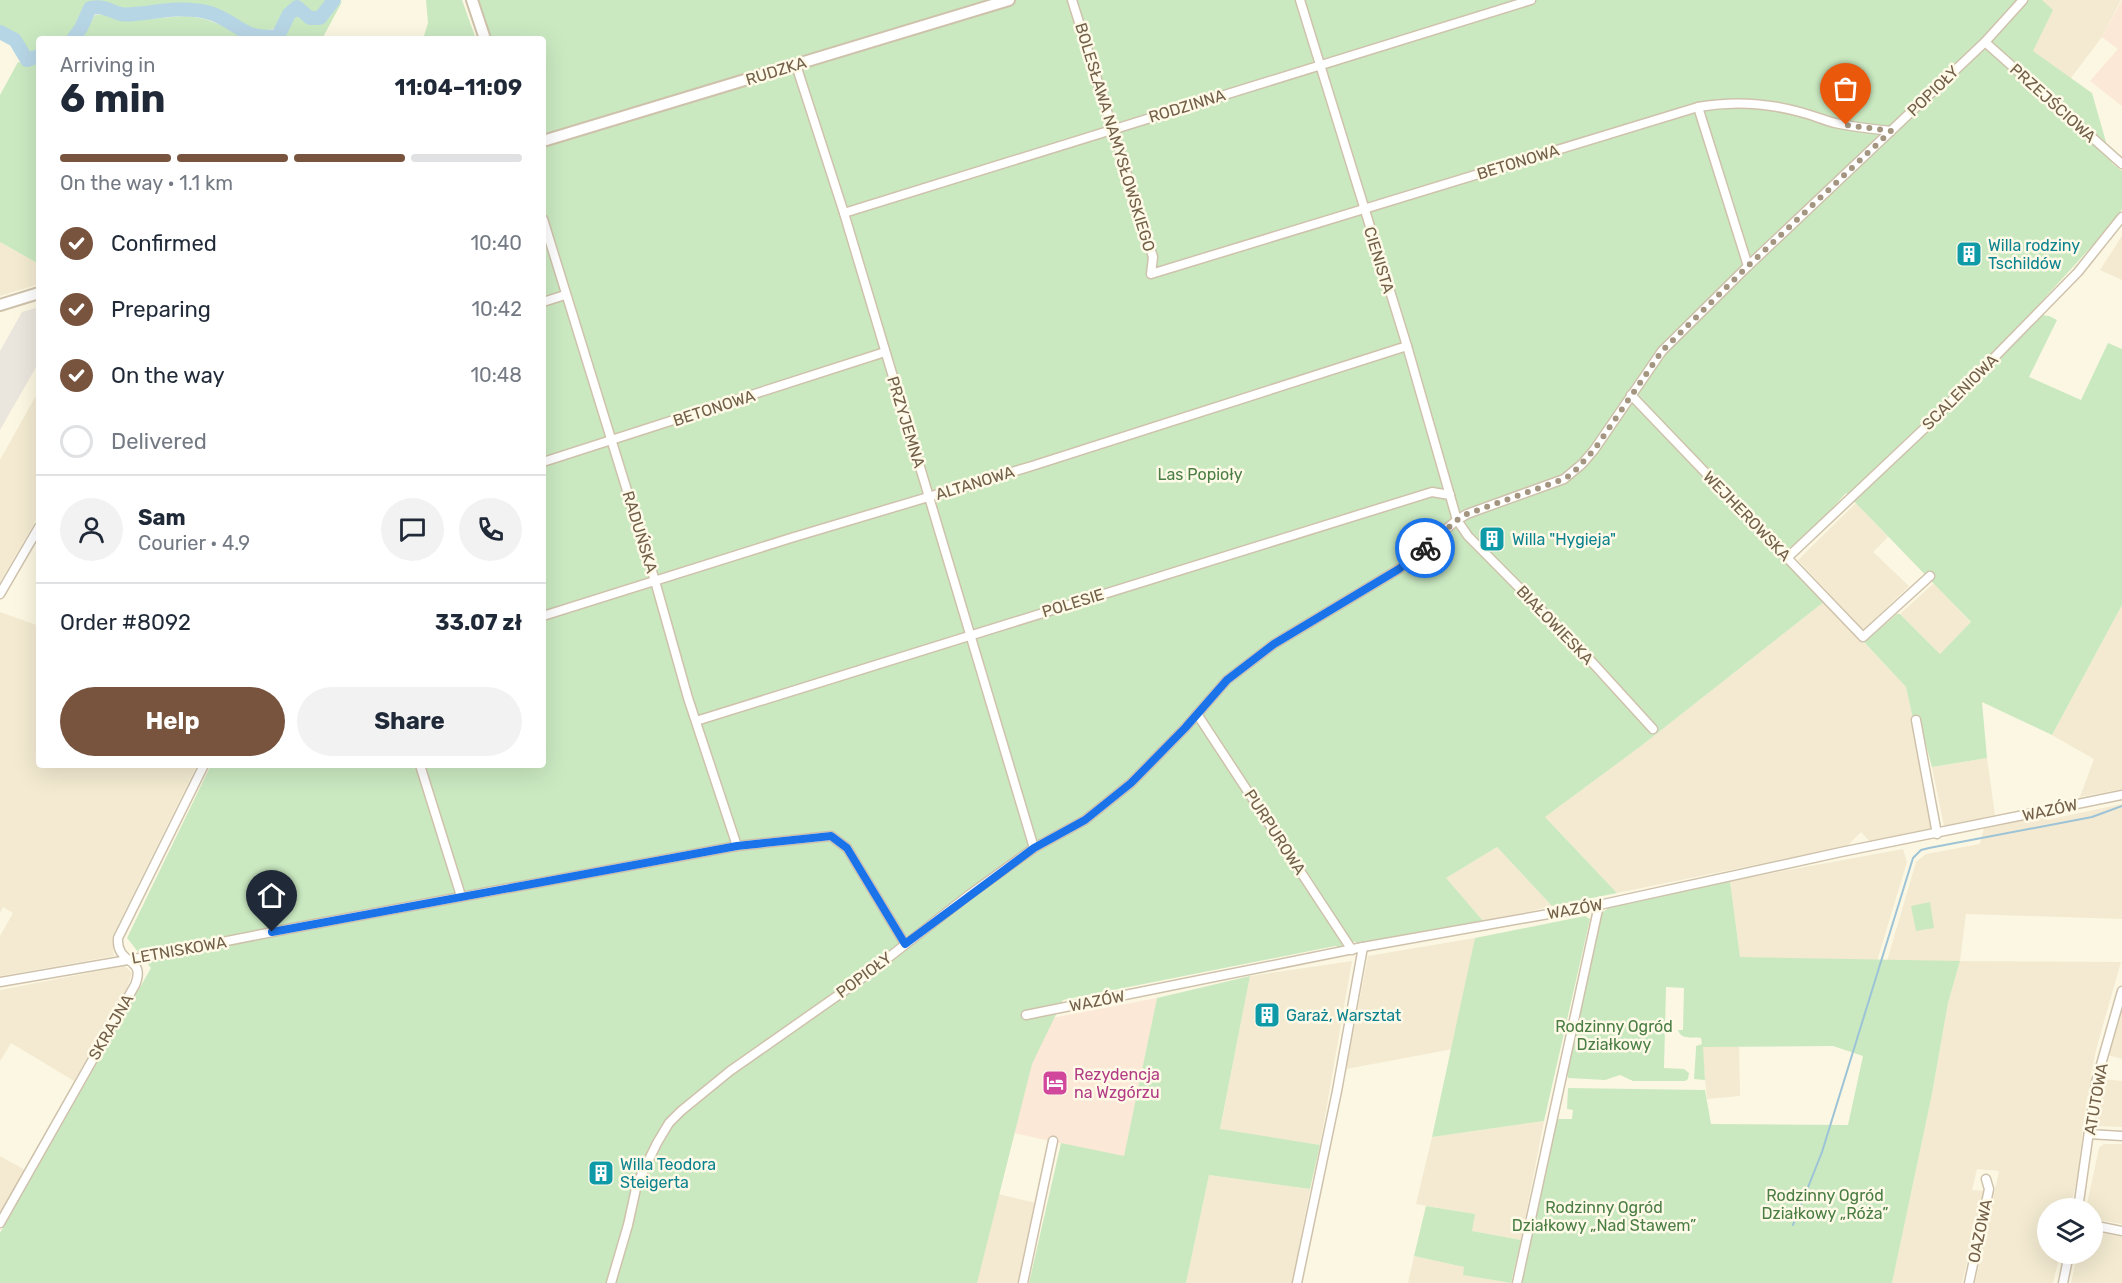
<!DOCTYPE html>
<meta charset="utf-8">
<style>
body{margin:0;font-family:Rubik,sans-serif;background:#f2f2f3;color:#1f2937;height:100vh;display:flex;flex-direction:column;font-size:22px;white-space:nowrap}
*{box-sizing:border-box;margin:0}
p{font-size:20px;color:#747a83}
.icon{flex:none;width:33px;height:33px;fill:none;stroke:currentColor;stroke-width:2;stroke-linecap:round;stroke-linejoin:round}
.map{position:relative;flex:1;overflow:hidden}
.sheet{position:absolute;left:36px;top:36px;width:510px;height:732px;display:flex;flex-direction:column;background:#fff;border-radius:6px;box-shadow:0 6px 24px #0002}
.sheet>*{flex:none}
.controls{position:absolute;left:2037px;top:1198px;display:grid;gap:12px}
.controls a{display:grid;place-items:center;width:66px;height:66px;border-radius:50%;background:#fff;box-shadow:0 6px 24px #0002;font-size:30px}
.pin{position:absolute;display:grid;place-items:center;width:51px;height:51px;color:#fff;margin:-62px -26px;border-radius:50% 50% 50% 0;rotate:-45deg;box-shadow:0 0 6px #0007}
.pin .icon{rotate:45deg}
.courier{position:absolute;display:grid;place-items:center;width:60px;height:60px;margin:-30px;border:4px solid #1a73e8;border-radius:50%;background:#fff;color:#222;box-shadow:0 2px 8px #0007}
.head em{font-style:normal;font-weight:700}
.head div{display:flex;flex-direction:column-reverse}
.head{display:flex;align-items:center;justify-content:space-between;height:102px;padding:0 24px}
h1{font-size:39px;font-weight:700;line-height:45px}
.bar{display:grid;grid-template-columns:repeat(4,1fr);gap:9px 6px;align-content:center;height:72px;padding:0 24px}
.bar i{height:8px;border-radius:4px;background:#e0e1e3}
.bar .current{background:#78543f}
.bar p{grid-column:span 4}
.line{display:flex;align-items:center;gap:15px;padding:0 24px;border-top:2px solid #e0e1e3}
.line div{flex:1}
.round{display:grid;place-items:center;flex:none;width:63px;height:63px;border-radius:32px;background:#f2f2f3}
ol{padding:0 24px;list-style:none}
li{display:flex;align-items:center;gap:18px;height:66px}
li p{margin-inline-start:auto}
li .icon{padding:6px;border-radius:50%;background:#78543f;color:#fff;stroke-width:4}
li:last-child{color:#747a83}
li i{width:33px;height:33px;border:3px solid #e0e1e3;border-radius:50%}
.action{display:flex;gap:12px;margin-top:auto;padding:12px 24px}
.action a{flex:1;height:69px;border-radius:36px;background:#78543f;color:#fff;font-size:24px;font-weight:700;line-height:69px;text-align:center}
.action a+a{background:#f2f2f3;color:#1f2937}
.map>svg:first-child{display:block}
.residential{fill:#f3ead1}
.commercial{fill:#fce8d6}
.industrial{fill:#ebe6dd}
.green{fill:#cae9c1}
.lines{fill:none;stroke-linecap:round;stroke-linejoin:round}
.stream{stroke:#9dc3d6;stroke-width:2}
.river{stroke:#b7d6e5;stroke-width:14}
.minor-casing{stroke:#cfc2ac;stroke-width:11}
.tertiary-casing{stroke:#cfc2ac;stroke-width:14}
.minor{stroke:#fff;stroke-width:8}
.tertiary{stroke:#fff;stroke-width:10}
.done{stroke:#a3957f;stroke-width:6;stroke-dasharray:0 10.8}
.route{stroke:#1a73e8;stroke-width:8}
.labels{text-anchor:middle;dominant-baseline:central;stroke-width:5;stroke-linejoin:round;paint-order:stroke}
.street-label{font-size:16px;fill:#736049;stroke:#fffae8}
.culture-label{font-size:16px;fill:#0d838f;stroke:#fffae8;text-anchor:start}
.park-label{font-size:16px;fill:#4a7e44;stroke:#fffae8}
.hotel-label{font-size:16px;fill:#b23c85;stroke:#fffae8;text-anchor:start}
</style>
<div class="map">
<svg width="2122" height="1283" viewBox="0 0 2122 1283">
<rect width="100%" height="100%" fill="#fcf7e2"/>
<!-- residential -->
<g class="residential">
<polygon points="2034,0 2121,0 2102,37 2058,95 1997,40"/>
<polygon points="2122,236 2122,280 2100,270"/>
<polygon points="0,242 39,264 39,284 0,296"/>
<polygon points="39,390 39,515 0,582 0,460"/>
<polygon points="1856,503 1888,537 1873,552 1909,586 1863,630 1798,560"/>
<polygon points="1934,583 1971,623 1940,654 1900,614"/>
<polygon points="1825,601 1906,687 1913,719 1932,828 1930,830 1870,842 1861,832 1847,846 1617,893 1545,817 1641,746"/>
<polygon points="2122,605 2122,789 2080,797 2094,759 2052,735"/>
<polygon points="0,612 39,626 39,765 197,765 112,937 114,956 0,976 0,936 13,913 3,907 0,913"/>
<polygon points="1987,758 1995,815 1944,826 1932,767"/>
<polygon points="2122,804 2122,919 1966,914 1960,961 2121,962 2096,1050 2086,1104 2077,1180 2070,1209 2048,1209 2048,1254 2060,1254 2053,1283 1975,1283 1999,1171 1977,1169 1972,1190 1984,1191 1962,1283 1892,1283 1932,1094 1948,1003 1960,961 1887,961 1916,862 1926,854 1980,844 1984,828 2042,816 2047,820"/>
<polygon points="1497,847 1552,906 1484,922 1445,878"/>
<polygon points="1903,849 1907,862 1877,961 1740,957 1730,881"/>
<polygon points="1475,938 1453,1049 1346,1069 1368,956"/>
<polygon points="1352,961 1320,1145 1220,1130 1250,976"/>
<polygon points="125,966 132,973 127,988 74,1081 11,1043 0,1061 0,990"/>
<polygon points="2122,1004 2122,1059 2108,1055"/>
<polygon points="1739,1046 1740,1096 1707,1099 1702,1047"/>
<polygon points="2103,1079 2122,1081 2122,1127 2097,1126"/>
<polygon points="1544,1121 1521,1240 1471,1231 1474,1214 1416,1204 1432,1137"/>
<polygon points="2104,1144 2122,1144 2122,1224 2093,1219 2092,1209 2086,1209 2099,1148"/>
<polygon points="0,1156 25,1170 0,1212"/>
<polygon points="1209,1175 1310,1189 1292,1283 1186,1283"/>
<polygon points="990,1192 1036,1203 1019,1283 970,1283"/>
<polygon points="2093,1231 2122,1237 2122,1283 2071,1283 2077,1254 2092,1254"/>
<polygon points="1414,1256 1464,1267 1464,1275 1510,1283 1408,1283"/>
</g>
<!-- commercial -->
<g class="commercial">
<polygon points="2122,0 2122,106 2090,81 2118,49 2102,37"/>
<polygon points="1157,998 1124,1157 1004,1131 1025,1023"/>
</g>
<!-- industrial -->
<polygon class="industrial" points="39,307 39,362 0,430 0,351 22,312"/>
<!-- green -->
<g class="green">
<polygon points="0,0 328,0 317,12 310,12 296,2 286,11 276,28 259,32 212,9 183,3 123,10 109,3 89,3 78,24 67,39 39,39 39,51 30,53 18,38 0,27"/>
<polygon points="343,0 322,39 282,39 296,16 311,25 323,24"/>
<polygon points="426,0 462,0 476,39 423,39 428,23"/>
<polygon points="466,0 2042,0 2053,10 2033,51 2092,93 2112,163 2122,171 2122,209 2112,224 2031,313 2049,316 2057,320 2029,377 2081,400 2108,343 2122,349 2122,605 2052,735 1982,702 1987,758 1932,767 1919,720 1913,719 1906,687 1864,642 1897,614 1900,614 1940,654 1971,622 1846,493 1785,561 1825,601 1641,746 1545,817 1617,893 1552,906 1497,847 1446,878 1484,922 1358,944 1354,941 1352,950 1335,946 1063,1000 1032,1064 977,1283 0,1283 0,1233 151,968 127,938 211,765 543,765 543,39 478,39"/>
<polygon points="108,14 122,21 186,16 205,19 226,27 246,39 235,37 234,39 81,39 95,15"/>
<polygon points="18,62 30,65 39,62 39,264 0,242 0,95"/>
<path d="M1730,881L1740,957L1960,961L1948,1003L1932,1094L1892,1283H1521L1556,1119H1572L1573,1110L1567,1109L1568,1088L1705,1090L1711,1124L1848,1125L1863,1056L1833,1046L1703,1047L1705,1080L1694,1079L1696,1049V1046L1702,1044L1701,1038C1692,1037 1681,1040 1678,1030H1683L1684,988L1666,987L1664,1068L1684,1069L1689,1073L1688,1079L1685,1081H1633L1620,1075L1605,1080L1568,1078L1567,1069L1602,913L1608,908Z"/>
<polygon points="1930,902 1934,928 1916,931 1911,906"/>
<polygon points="1585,916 1590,919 1544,1121 1432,1137 1475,938"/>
<polygon points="1250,976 1220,1129 1320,1145 1310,1189 1209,1175 1186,1283 1029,1283 1061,1143 1124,1156 1157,998"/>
<polygon points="1426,1206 1475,1214 1472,1231 1521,1240 1511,1283 1463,1275 1464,1267 1414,1256"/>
</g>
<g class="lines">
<!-- stream -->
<polyline class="stream" points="1793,1225 1822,1152 1913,858 1921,850 1929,848 2092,817 2122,806"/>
<!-- river -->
<g class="river">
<polyline points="0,32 15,40 27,60 39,56"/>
<path d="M73,39L81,28L90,8C105,5 109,11 121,14C128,16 138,13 145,13C167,10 188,7 210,13C239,22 242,41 278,36L289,14L297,7L310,18H320L334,0"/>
</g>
<!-- minor casing -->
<g class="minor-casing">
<g id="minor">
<path d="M1072,0L1153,257L1151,274L1698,107C1731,101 1767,103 1800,112C1812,115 1823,120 1835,123C1853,127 1872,129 1891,131"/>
<polyline points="1300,0 1407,346 1457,520 1468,536 1580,649 1653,729"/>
<polyline points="1985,42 2122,164"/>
<polyline points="796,65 844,213 1034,848"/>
<polyline points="1698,107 1748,266"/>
<polyline points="844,213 1531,0"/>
<polyline points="543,219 655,581 688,698 737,846"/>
<polyline points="543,302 565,295"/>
<polyline points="1631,395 1863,637 1930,576"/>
<polyline points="543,462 885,352"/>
<polyline points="1787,558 1927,426 2078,272 2122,217"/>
<polyline points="0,594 39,527"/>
<polyline points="543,616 791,538 1032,466 1407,346"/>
<polyline points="1197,714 1352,950"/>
<polyline points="1916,720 1937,834"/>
<polyline points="696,721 1432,492 1450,495"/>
<polyline points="420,765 461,896"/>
<polyline points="0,982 151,956 293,928 737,846 831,836 847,848 905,944"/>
<polyline points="1026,1015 1363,947 1599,905 1841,852 2122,795"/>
<polyline points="2089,1134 2122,1136"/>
<polyline points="2078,1209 2096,1082 2122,991"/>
<path d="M0,1223L135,985C147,956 116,966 118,938L204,765"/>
<polyline points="2092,1225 2122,1231"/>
<polyline points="611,1283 628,1225 637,1184 657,1143 669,1123 681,1111 730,1071 857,982 969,895 1034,848 1085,820 1131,783 1185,728 1227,680 1274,644 1399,569 1457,520 1467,514 1564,479 1582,464 1594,450 1662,351 1748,266 1985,42 2023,0"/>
<polyline points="1023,1283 1053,1141"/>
<polyline points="1297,1283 1337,1091 1363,947"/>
<polyline points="1517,1283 1599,905"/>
<polyline points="1969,1283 1989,1189 1986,1179"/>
<polyline points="2063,1283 2069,1254"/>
</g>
</g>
<!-- tertiary casing -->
<g class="tertiary-casing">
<g id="tertiary">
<polyline points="472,0 485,39"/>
<polyline points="543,141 1009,0"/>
<polyline points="0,305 39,293"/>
</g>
</g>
<!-- minor -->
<use href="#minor" class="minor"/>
<!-- tertiary -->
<use href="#tertiary" class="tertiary"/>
</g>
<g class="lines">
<!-- done -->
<polyline class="done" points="1425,548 1457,520 1467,514 1564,479 1572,474 1594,450 1662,351 1748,266 1891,131 1846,125"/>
<!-- route -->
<polyline class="route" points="272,932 737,846 831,836 847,848 905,944 1034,848 1085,820 1131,783 1185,728 1227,680 1274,644 1399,569 1425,548"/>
</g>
<!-- icons -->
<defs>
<g id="building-square" transform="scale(1.35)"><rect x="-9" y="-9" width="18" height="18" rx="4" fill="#0f9aa8" stroke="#fffae8"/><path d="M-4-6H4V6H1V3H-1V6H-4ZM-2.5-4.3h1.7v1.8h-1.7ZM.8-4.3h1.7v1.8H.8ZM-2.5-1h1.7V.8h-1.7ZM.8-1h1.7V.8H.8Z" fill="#fff"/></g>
<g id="hotel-square" transform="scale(1.35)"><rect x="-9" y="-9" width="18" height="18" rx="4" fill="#d1479c" stroke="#fffae8"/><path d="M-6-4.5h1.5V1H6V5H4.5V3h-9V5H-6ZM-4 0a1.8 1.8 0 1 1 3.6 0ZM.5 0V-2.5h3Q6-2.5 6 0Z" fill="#fff"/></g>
</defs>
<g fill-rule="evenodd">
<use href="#building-square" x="1969" y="254"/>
<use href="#building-square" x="1492" y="539"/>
<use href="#building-square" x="1267" y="1015"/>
<use href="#hotel-square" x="1055" y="1083"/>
<use href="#building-square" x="601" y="1173"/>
</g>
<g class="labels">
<!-- street labels -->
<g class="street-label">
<text transform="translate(776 71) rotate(-17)">RUDZKA</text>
<text transform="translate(1933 91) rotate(-44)">POPIOŁY</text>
<text transform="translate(2053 103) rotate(42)">PRZEJŚCIOWA</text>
<text transform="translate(1187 106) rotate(-17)">RODZINNA</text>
<text transform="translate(1115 137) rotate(73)">BOLESŁAWA NAMYSŁOWSKIEGO</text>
<text transform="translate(1518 162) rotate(-17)">BETONOWA</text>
<text transform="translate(1379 260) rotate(73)">CIENISTA</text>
<text transform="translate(1960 392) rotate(-45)">SCALENIOWA</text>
<text transform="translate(714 408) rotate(-18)">BETONOWA</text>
<text transform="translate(906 422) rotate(73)">PRZYJEMNA</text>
<text transform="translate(975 483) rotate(-17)">ALTANOWA</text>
<text transform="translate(1747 516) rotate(46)">WEJHEROWSKA</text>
<text transform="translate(640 532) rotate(73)">RADUŃSKA</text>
<text transform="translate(1073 603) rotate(-17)">POLESIE</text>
<text transform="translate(1555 625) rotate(46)">BIAŁOWIESKA</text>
<text transform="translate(2050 810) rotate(-12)">WAZÓW</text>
<text transform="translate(1275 832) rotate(57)">PURPUROWA</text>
<text transform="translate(1575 909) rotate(-10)">WAZÓW</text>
<text transform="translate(179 950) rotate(-10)">LETNISKOWA</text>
<text transform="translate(864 975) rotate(-37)">POPIOŁY</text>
<text transform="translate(1097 1001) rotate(-11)">WAZÓW</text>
<text transform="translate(111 1027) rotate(-60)">SKRAJNA</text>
<text transform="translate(2096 1099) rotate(-80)">ATUTOWA</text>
<text transform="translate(1980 1231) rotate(-78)">OAZOWA</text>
</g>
<!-- culture labels -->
<g class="culture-label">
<text x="1988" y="245">Willa rodziny<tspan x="1988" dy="18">Tschildów</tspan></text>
<text x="1512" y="539">Willa "Hygieja"</text>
<text x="1286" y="1015">Garaż, Warsztat</text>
<text x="620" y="1164">Willa Teodora<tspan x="620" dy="18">Steigerta</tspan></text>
</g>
<!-- park labels -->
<g class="park-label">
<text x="1200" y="474">Las Popioły</text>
<text x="1614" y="1026">Rodzinny Ogród<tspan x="1614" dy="18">Działkowy</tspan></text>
<text x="1825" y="1195">Rodzinny Ogród<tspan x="1825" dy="18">Działkowy „Róża”</tspan></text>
<text x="1604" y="1207">Rodzinny Ogród<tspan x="1604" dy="18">Działkowy „Nad Stawem”</tspan></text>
</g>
<!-- hotel labels -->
<g class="hotel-label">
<text x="1074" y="1074">Rezydencja<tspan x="1074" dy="18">na Wzgórzu</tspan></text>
</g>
</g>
</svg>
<div class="controls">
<a><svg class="icon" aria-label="layers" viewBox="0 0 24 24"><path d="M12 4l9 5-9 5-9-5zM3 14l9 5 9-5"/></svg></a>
</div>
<div class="pin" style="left:1846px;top:125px;background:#ea580c"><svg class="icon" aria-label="bag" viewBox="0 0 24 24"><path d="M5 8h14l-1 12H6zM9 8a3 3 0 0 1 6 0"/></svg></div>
<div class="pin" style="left:272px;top:932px;background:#1f2937"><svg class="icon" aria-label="home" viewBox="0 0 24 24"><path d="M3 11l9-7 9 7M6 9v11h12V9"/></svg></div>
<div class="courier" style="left:1425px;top:548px"><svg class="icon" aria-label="bike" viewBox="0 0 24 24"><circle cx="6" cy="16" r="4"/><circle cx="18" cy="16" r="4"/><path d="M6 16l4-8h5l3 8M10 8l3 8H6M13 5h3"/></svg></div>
<section class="sheet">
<div class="head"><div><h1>6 min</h1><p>Arriving in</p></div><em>11:04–11:09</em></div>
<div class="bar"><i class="current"></i><i class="current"></i><i class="current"></i><i></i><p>On the way · 1.1 km</p></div>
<ol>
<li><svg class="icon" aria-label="check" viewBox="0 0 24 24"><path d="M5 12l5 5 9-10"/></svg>Confirmed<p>10:40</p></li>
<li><svg class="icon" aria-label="check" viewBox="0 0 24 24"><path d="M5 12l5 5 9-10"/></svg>Preparing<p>10:42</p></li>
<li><svg class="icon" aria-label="check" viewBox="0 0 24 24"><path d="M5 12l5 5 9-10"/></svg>On the way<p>10:48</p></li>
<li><i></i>Delivered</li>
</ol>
<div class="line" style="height:108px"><a class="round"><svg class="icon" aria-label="person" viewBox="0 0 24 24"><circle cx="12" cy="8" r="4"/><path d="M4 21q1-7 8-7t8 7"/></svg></a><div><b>Sam</b><p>Courier · 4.9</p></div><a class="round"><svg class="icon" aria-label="chat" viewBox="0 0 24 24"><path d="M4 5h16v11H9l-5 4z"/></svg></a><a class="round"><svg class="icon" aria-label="phone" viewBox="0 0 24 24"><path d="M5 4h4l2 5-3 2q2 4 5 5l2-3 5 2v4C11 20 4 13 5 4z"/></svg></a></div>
<div class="line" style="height:78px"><div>Order #8092</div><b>33.07 zł</b></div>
<div class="action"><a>Help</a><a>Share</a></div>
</section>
</div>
